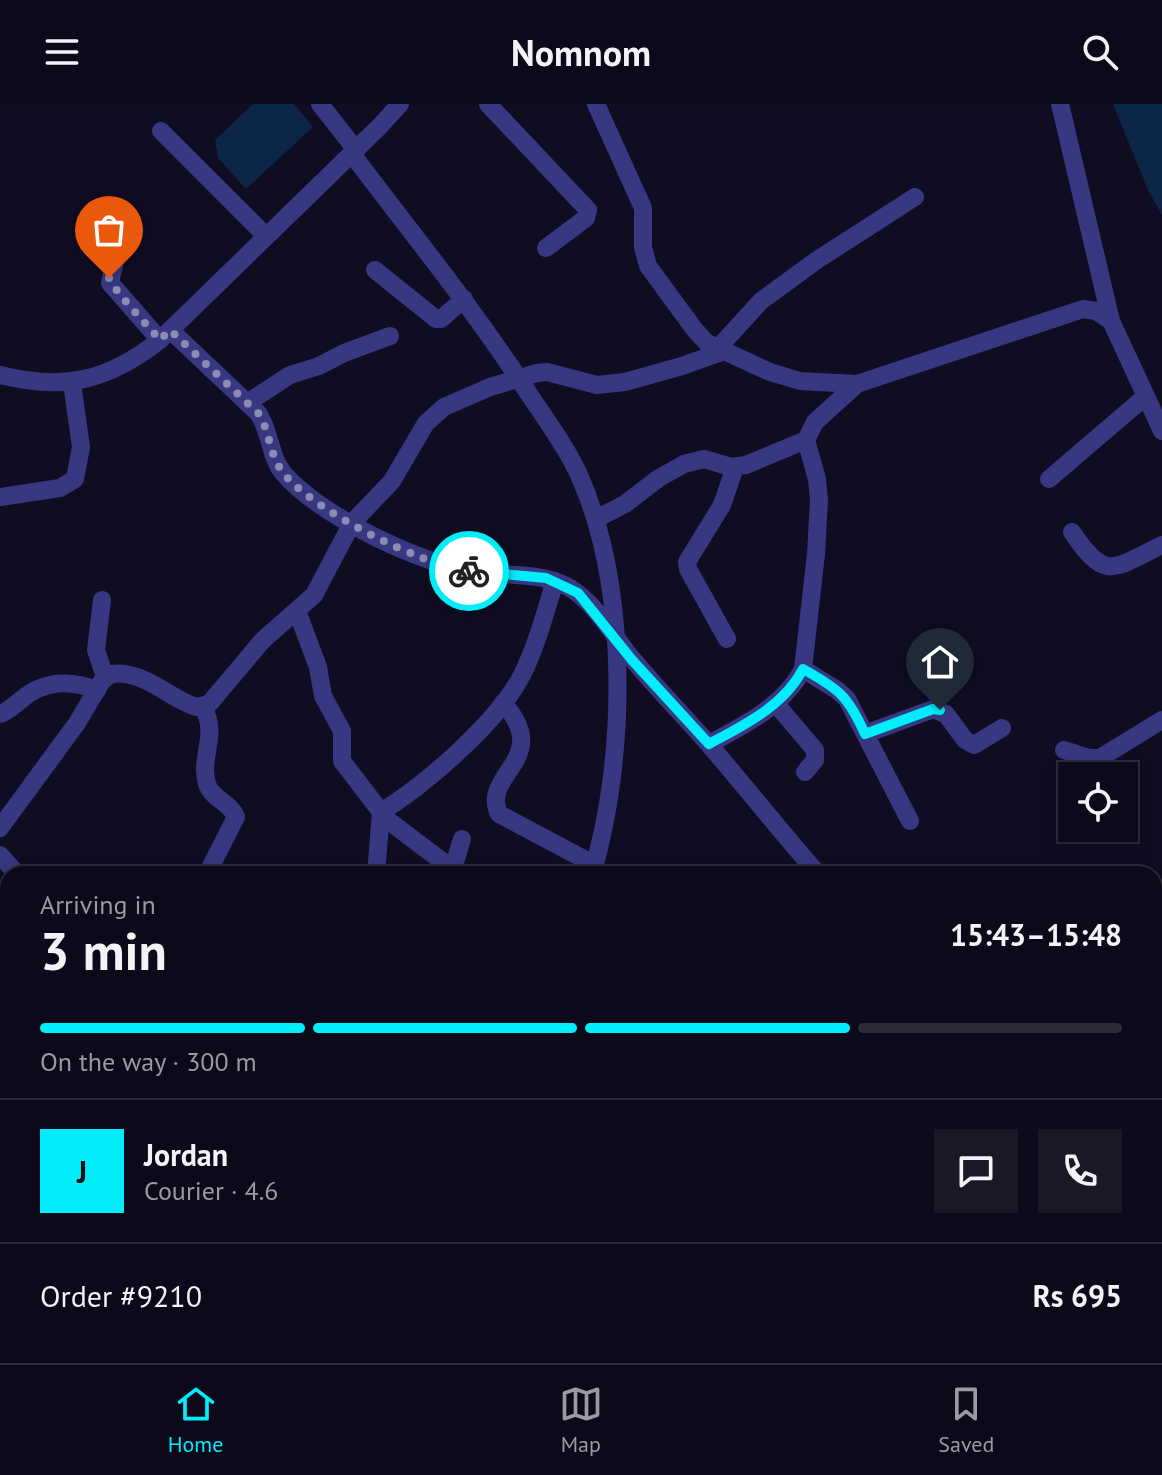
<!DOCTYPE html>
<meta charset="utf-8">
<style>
body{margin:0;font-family:"PT Sans",sans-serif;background:#1a1827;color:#f1f3f6;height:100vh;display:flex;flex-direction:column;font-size:30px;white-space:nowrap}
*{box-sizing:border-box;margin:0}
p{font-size:26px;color:#9a9aa2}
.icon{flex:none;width:44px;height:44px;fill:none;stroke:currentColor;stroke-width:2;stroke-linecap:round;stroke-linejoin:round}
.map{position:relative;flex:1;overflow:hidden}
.sheet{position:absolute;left:0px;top:762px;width:1162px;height:498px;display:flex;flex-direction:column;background:#0c0a1a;border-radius:24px 24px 0 0;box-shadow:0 4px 20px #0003,0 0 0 2px #2c2b39}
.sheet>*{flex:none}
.buttons{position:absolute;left:1058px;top:658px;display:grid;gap:16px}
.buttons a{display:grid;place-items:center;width:80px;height:80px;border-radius:0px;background:#0c0a1a;box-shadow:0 4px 20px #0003,0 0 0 2px #2c2b39;font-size:40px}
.pin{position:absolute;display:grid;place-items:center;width:68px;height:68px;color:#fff;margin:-82px -34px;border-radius:50% 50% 50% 0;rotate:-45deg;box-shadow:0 0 8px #0007}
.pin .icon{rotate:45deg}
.courier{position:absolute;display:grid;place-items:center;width:80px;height:80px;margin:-40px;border:6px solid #00edfa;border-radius:50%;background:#fff;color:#222;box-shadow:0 2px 10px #0007}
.summary em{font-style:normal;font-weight:600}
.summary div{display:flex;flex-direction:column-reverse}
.summary{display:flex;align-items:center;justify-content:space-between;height:136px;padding:0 40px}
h1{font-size:52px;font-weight:600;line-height:60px}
.bar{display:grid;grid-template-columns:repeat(4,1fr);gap:12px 8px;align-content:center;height:96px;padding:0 40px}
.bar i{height:10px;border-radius:6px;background:#2c2b39}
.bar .active{background:#00edfa}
.bar p{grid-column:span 4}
.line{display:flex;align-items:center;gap:20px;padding:0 40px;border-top:2px solid #2c2b39}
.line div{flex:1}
.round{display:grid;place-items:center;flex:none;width:84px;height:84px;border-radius:0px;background:#1a1827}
header{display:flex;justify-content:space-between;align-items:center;height:104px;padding:0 40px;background:#0c0a1a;font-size:36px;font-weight:600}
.tabs{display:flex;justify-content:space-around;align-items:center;height:112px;border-top:2px solid #2c2b39;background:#0c0a1a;font-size:22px;color:#9a9aa2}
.tabs a{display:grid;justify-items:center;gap:4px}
.tabs .active{color:#00edfa}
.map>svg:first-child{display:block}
.water{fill:#0c2648}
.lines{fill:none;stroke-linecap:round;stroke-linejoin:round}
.minor{stroke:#383882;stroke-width:18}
.done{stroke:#8e8bb2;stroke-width:8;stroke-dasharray:0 14.4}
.route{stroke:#00edfa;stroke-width:10}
</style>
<header><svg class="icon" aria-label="menu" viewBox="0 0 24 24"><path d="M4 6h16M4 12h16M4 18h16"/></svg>Nomnom<svg class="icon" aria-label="search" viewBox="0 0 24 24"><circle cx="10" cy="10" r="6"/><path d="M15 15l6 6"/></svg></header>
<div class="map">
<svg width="1162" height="1259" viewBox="0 0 1162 1259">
<rect width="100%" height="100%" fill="#100d23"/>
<!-- water -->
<g class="water">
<polygon points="253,0 294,0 313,23 246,85 218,54 215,36"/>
<polygon points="1113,0 1162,0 1162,111 1148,86"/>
</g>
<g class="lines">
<!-- minor -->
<g class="minor">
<polyline points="320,0 356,46"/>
<polyline points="488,0 588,106 586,114 546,144"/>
<polyline points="596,0 643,104 643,143 648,162 695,226 707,239 770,268 800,277 857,280 1083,205 1096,207 1111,217 1162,327"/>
<polyline points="1060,0 1111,217"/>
<polyline points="161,27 266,132"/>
<path d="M352,50C410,127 472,203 525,284C543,312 565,340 579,371C629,483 627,654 592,770"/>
<polyline points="116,153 110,179 160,236"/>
<polyline points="375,166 436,215 441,215 464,195"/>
<path d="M170,226L258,309C271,328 269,352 284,370C321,412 421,461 477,468C510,473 548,467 576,488C600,506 616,536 635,558C660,588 687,615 712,644C748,686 782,729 818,770"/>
<polyline points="718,244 761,197 817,156 915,93"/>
<path d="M0,271C64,287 108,277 160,236L380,22L400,0"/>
<polyline points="247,299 290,271 319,262 344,249 390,232"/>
<polyline points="1049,375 1146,292"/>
<polyline points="0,393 60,384 75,375 81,343 72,279"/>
<polyline points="596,415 625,400 659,374 684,360 704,355 731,363 746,361 806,336"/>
<path d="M1072,428C1106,479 1114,464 1162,441"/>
<polyline points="102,496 96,546 105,573"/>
<polyline points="297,507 318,563 323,592 342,627 342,657 381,708 376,770"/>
<polyline points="727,535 688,465 687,458 722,401 735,363"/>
<polyline points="803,565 837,586 847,595 910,717"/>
<path d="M503,599C554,655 480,670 499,710L595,761"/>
<polyline points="776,600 815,646 815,656 805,668"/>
<path d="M203,603C219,631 199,653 207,680C212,695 231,699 236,713L207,770"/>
<path d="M0,610C9,607 14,601 22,595C45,576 70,576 97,586"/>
<polyline points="865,630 933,605 946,610 965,636 974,641 1002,624"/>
<path d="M709,640C744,621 784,602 803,565L816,450L819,396L817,375L806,336L815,318L857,280"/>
<polyline points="1064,646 1089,654 1100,654 1162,616"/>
<path d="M381,708C425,681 498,618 522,571C537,541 545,509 555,477"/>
<polyline points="381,711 447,761 456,755 462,735"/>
<path d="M0,724L77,619L102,577L111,570C144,566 167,593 196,603L209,600L263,536L314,491L352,419L392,377L426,319L444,303L490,283L537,269L547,268L597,281L625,278L682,262L724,247"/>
<polyline points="0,751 17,770"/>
<polyline points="1154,792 1162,789"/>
<polyline points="1154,1009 1162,1008"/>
<polyline points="1154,1199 1162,1195"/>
<polyline points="0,1246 8,1243"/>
<polyline points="304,1252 313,1259"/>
<polyline points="646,1252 655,1259"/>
<polyline points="228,1259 233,1252"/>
<polyline points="372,1259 378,1252"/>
<polyline points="1067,1259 1071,1252"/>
</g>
</g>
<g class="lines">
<!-- done -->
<path class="done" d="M109,174C111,183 150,224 160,236L170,226L258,309C270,327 269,348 281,366C309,405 421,461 469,467"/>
<!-- route -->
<path class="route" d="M469,467L546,474L578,489L632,556L709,640C744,621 784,602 803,565C839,585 848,592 865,630L933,605L940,606"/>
</g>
</svg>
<div class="buttons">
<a><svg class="icon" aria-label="locate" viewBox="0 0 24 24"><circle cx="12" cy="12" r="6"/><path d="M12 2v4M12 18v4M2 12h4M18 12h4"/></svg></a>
</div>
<div class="pin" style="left:109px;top:174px;background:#ea580c"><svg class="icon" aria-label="bag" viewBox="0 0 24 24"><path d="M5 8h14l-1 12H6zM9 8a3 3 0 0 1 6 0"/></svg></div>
<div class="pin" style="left:940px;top:606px;background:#1f2937"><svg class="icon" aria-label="home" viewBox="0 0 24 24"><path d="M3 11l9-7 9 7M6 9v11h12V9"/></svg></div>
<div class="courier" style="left:469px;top:467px"><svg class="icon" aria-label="bike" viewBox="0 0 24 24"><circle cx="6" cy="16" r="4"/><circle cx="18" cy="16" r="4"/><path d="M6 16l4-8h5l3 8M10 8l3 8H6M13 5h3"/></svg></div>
<section class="sheet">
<div class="summary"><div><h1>3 min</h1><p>Arriving in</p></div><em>15:43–15:48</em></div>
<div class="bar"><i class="active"></i><i class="active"></i><i class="active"></i><i></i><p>On the way · 300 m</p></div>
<div class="line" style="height:144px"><b class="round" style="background:#00edfa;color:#111">J</b><div><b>Jordan</b><p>Courier · 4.6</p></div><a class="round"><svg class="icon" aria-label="chat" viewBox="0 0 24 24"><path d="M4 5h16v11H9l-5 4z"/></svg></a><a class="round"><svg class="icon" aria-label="phone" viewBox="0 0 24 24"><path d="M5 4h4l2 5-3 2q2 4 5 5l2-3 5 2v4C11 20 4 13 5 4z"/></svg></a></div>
<div class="line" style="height:104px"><div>Order #9210</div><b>Rs 695</b></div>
</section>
</div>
<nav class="tabs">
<a class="active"><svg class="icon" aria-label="home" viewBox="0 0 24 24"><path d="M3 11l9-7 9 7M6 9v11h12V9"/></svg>Home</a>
<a><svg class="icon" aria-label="map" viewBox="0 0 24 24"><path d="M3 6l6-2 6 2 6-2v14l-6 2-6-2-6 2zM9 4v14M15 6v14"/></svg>Map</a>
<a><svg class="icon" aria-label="saved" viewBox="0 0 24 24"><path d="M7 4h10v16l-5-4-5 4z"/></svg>Saved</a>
</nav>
